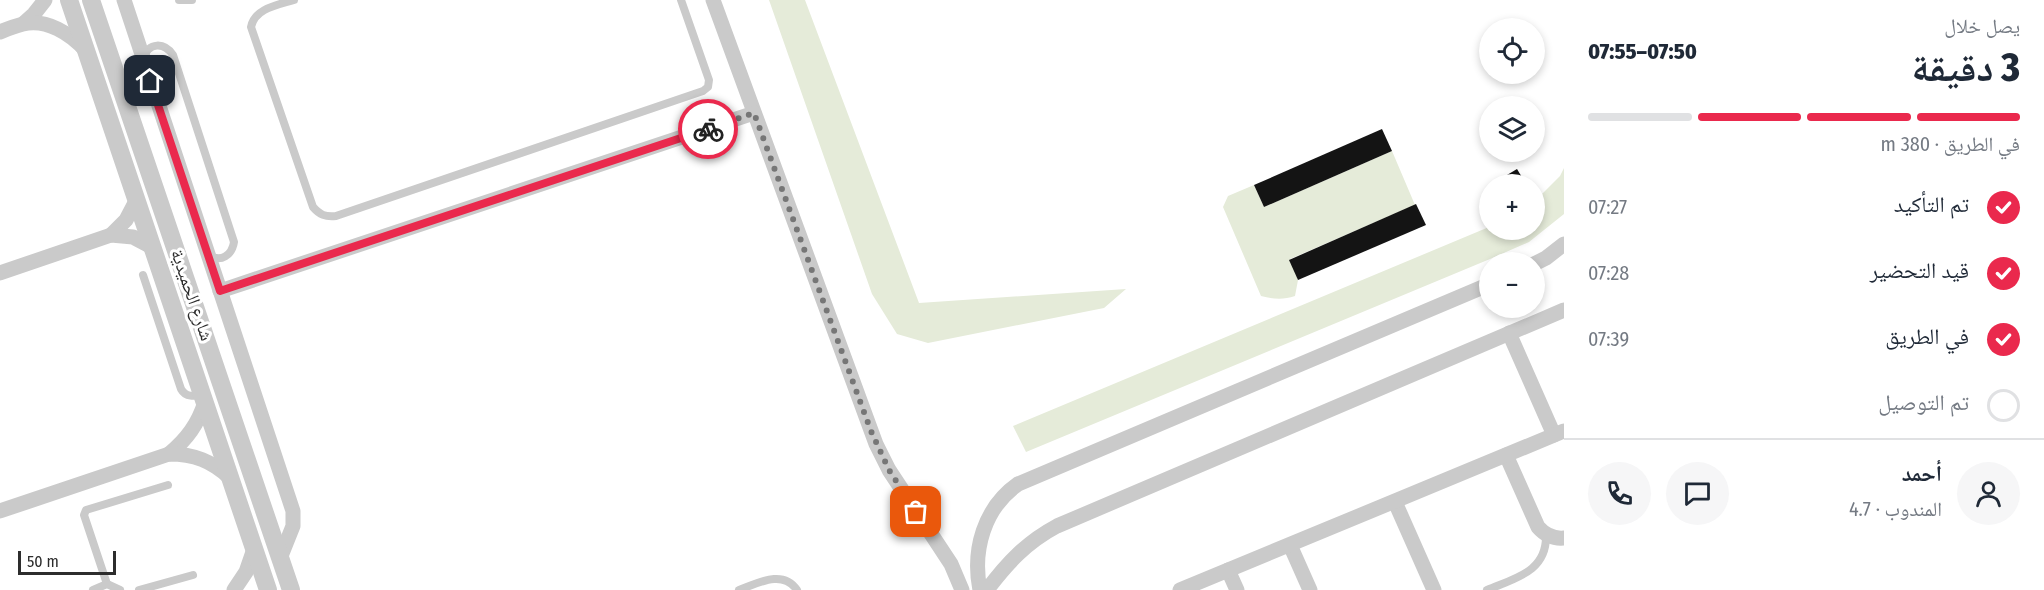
<!DOCTYPE html>
<html lang="ar">
<meta charset="utf-8">
<style>
body{margin:0;font-family:"Fira Sans Condensed","Noto Naskh Arabic",sans-serif;background:#f6f6f7;color:#1f2937;direction:rtl;height:100vh;display:flex;flex-direction:column;font-size:22px;white-space:nowrap}
*{box-sizing:border-box;margin:0}
p{font-size:20px;color:#747a83}
.icon{flex:none;width:33px;height:33px;fill:none;stroke:currentColor;stroke-width:2;stroke-linecap:round;stroke-linejoin:round}
.map{position:relative;flex:1;overflow:hidden;direction:ltr}
.sheet{display:flex;flex-direction:column;background:#fff;width:480px}
.sheet>*{flex:none}
.tools{position:absolute;left:1479px;top:18px;display:grid;gap:12px}
.tools a{display:grid;place-items:center;width:66px;height:66px;border-radius:50%;background:#fff;box-shadow:0 3px 9px #0003;font-size:30px}
.scale{position:absolute;left:18px;bottom:15px;width:98px;box-sizing:border-box;padding-left:6px;border:3px solid #2d2d2d;border-top:0;font-size:16px;line-height:21px;white-space:nowrap;color:#2d2d2d;-webkit-text-stroke:4px #fff;paint-order:stroke}
.pin{position:absolute;display:grid;place-items:center;width:51px;height:51px;color:#fff;margin:-26px;border-radius:12px;box-shadow:0 3px 9px #0006}
.courier{position:absolute;display:grid;place-items:center;width:60px;height:60px;margin:-30px;border:4px solid #ea294d;border-radius:50%;background:#fff;color:#222;box-shadow:0 2px 8px #0007}
.overview em{font-style:normal;font-weight:800}
.overview div{display:flex;flex-direction:column-reverse}
.overview{display:flex;align-items:center;justify-content:space-between;height:102px;padding:0 24px}
h1{font-size:39px;font-weight:800;line-height:45px}
.bar{display:grid;grid-template-columns:repeat(4,1fr);gap:9px 6px;align-content:center;height:72px;padding:0 24px}
.bar i{height:8px;border-radius:4px;background:#e0e1e3}
.bar .active{background:#ea294d}
.bar p{grid-column:span 4}
.line{display:flex;align-items:center;gap:15px;padding:0 24px;border-top:2px solid #e0e1e3}
.line div{flex:1}
.round{display:grid;place-items:center;flex:none;width:63px;height:63px;border-radius:32px;background:#f6f6f7}
ol{padding:0 24px;list-style:none}
li{display:flex;align-items:center;gap:18px;height:66px}
li p{margin-inline-start:auto}
li .icon{padding:6px;border-radius:50%;background:#ea294d;color:#fff;stroke-width:4}
li:last-child{color:#747a83}
li i{width:33px;height:33px;border:3px solid #e0e1e3;border-radius:50%}
main{display:flex;flex:1;min-height:0}
.map>svg:first-child{display:block}
.green{fill:#e5ebd9}
.building{fill:#141414}
.lines{fill:none;stroke-linecap:round;stroke-linejoin:round}
.service{stroke:#cacaca;stroke-width:8}
.minor{stroke:#cacaca;stroke-width:15}
.tertiary{stroke:#cacaca;stroke-width:18}
.done{stroke:#767676;stroke-width:6;stroke-dasharray:0 10.8}
.route{stroke:#ea294d;stroke-width:8}
.labels{text-anchor:middle;dominant-baseline:central;stroke-width:6;stroke-linejoin:round;paint-order:stroke}
.street-label{font-size:18px;fill:#2d2d2d;stroke:#fff}
</style>
<main>
<section class="sheet">
<div class="overview"><div><h1>3 دقيقة</h1><p>يصل خلال</p></div><em>07:50–07:55</em></div>
<div class="bar"><i class="active"></i><i class="active"></i><i class="active"></i><i></i><p>في الطريق · 380 m</p></div>
<ol>
<li><svg class="icon" aria-label="check" viewBox="0 0 24 24"><path d="M5 12l5 5 9-10"/></svg>تم التأكيد<p>07:27</p></li>
<li><svg class="icon" aria-label="check" viewBox="0 0 24 24"><path d="M5 12l5 5 9-10"/></svg>قيد التحضير<p>07:28</p></li>
<li><svg class="icon" aria-label="check" viewBox="0 0 24 24"><path d="M5 12l5 5 9-10"/></svg>في الطريق<p>07:39</p></li>
<li><i></i>تم التوصيل</li>
</ol>
<div class="line" style="height:108px"><a class="round"><svg class="icon" aria-label="person" viewBox="0 0 24 24"><circle cx="12" cy="8" r="4"/><path d="M4 21q1-7 8-7t8 7"/></svg></a><div><b>أحمد</b><p>المندوب · 4.7</p></div><a class="round"><svg class="icon" aria-label="chat" viewBox="0 0 24 24"><path d="M4 5h16v11H9l-5 4z"/></svg></a><a class="round"><svg class="icon" aria-label="phone" viewBox="0 0 24 24"><path d="M5 4h4l2 5-3 2q2 4 5 5l2-3 5 2v4C11 20 4 13 5 4z"/></svg></a></div>
</section>
<div class="map">
<svg width="1564" height="590" viewBox="0 0 1564 590">
<rect width="100%" height="100%" fill="#fff"/>
<!-- green -->
<g class="green">
<polygon points="769,0 805,0 919,303 1126,289 1104,308 928,343 897,334 872,294"/>
<path d="M1392,151L1415,205L1290,259L1298,280L1295,296C1283,300 1273,299 1261,296L1223,207L1228,196L1254,185L1264,207Z"/>
<polygon points="1564,168 1564,214 1529,242 1490,259 1026,452 1013,426 1489,227 1490,230 1534,230 1535,201 1560,176"/>
</g>
<!-- building -->
<g class="building">
<polygon points="1382,129 1392,151 1264,207 1254,185"/>
<polygon points="1517,169 1526,184 1492,184"/>
<polygon points="1416,204 1426,225 1298,280 1289,260"/>
</g>
<g class="lines">
<!-- service -->
<g class="service">
<polyline points="179,0 192,0"/>
<path d="M294,0C278,5 255,8 251,27L313,207C320,215 325,217 336,216L703,91L708,87L709,80L681,0"/>
<path d="M143,58C149,42 164,42 173,55L234,242C232,255 221,263 209,255"/>
<path d="M143,275L181,389C186,398 194,396 202,394"/>
<polyline points="107,584 84,515 86,510 168,485"/>
<polyline points="93,590 107,584 120,590"/>
<polyline points="139,590 193,575"/>
<path d="M739,590C758,583 783,569 797,590"/>
<path d="M1487,590C1515,578 1547,572 1546,535"/>
</g>
<!-- minor -->
<g class="minor">
<polyline points="124,0 293,511 293,526 281,556"/>
<polyline points="713,0 876,444 889,470 951,564 962,590"/>
<polyline points="24,23 34,14 45,0"/>
<path d="M0,32C7,29 15,26 23,24C46,18 71,34 86,51"/>
<polyline points="111,235 126,220 136,201"/>
<polyline points="1534,264 1546,258 1564,244"/>
<polyline points="0,273 111,235 133,237 152,247"/>
<polyline points="220,291 754,113"/>
<polyline points="1509,333 1554,435"/>
<path d="M169,454C187,439 198,424 205,402"/>
<path d="M1506,455L1538,527C1545,535 1553,539 1564,538"/>
<polyline points="1395,502 1434,590"/>
<path d="M0,511L169,454C194,454 212,461 230,478"/>
<polyline points="1290,545 1310,590"/>
<polyline points="1228,570 1237,590"/>
<polyline points="234,590 246,572 254,549"/>
<path d="M980,590C972,550 984,508 1018,484L1490,284"/>
<path d="M987,590C1007,563 1027,542 1057,526L1564,310"/>
<polyline points="1180,590 1564,431"/>
</g>
<!-- tertiary -->
<g class="tertiary">
<polyline points="69,0 268,590"/>
<polyline points="91,0 291,590"/>
</g>
</g>
<g class="lines">
<!-- done -->
<polyline class="done" points="708,129 754,113 871,431 889,470 916,512"/>
<!-- route -->
<polyline class="route" points="150,81 220,291 708,129"/>
</g>
<g class="labels">
<!-- street labels -->
<g class="street-label">
<text transform="translate(192 295) rotate(71)">شارع الحميدية</text>
</g>
</g>
</svg>
<div class="tools">
<a><svg class="icon" aria-label="locate" viewBox="0 0 24 24"><circle cx="12" cy="12" r="6"/><path d="M12 2v4M12 18v4M2 12h4M18 12h4"/></svg></a>
<a><svg class="icon" aria-label="layers" viewBox="0 0 24 24"><path d="M12 4l9 5-9 5-9-5zM3 14l9 5 9-5"/></svg></a>
<a>+</a>
<a>−</a>
</div>
<div class="scale">50 m</div>
<div class="pin" style="left:916px;top:512px;background:#ea580c"><svg class="icon" aria-label="bag" viewBox="0 0 24 24"><path d="M5 8h14l-1 12H6zM9 8a3 3 0 0 1 6 0"/></svg></div>
<div class="pin" style="left:150px;top:81px;background:#1f2937"><svg class="icon" aria-label="home" viewBox="0 0 24 24"><path d="M3 11l9-7 9 7M6 9v11h12V9"/></svg></div>
<div class="courier" style="left:708px;top:129px"><svg class="icon" aria-label="bike" viewBox="0 0 24 24"><circle cx="6" cy="16" r="4"/><circle cx="18" cy="16" r="4"/><path d="M6 16l4-8h5l3 8M10 8l3 8H6M13 5h3"/></svg></div>
</div>
</main>
